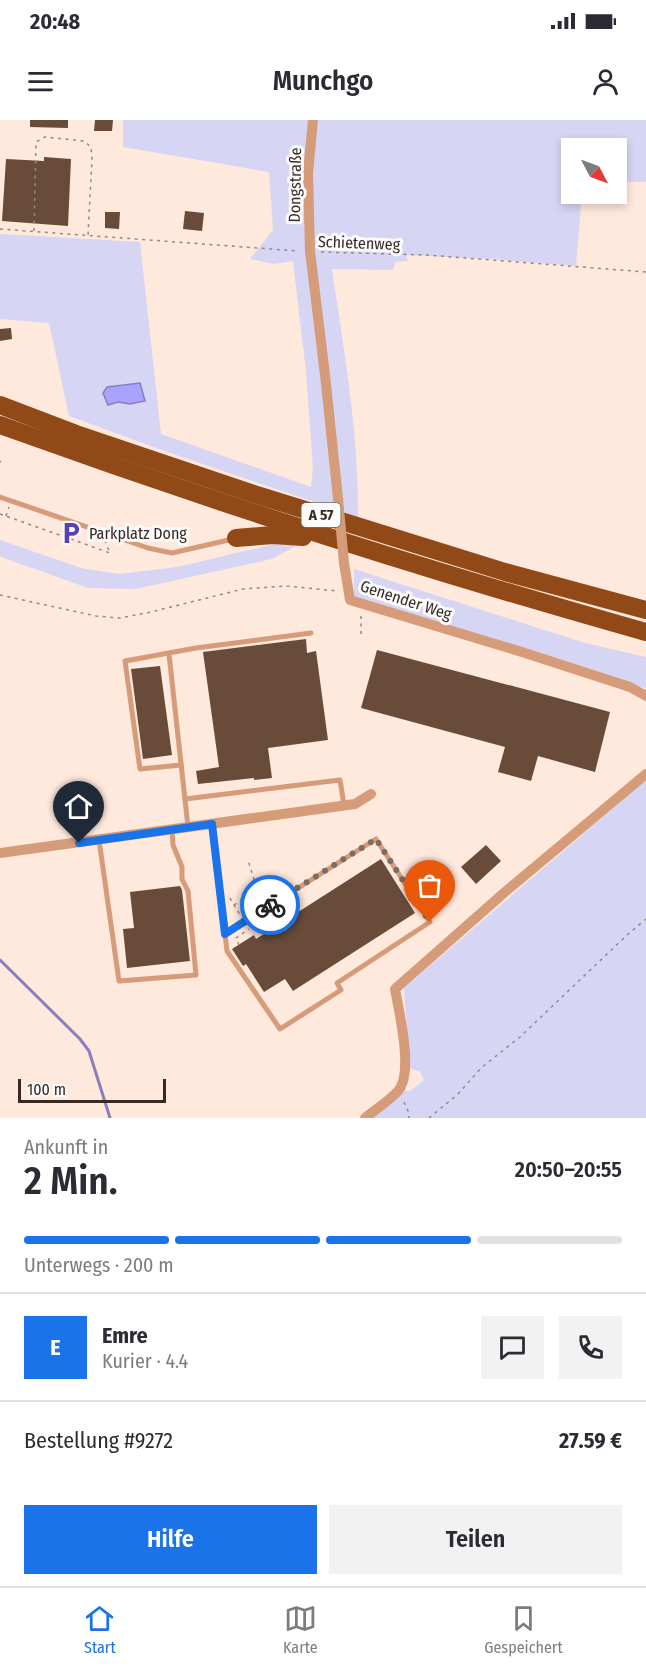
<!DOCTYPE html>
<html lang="de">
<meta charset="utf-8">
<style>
body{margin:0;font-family:"Fira Sans Condensed",sans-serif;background:#f2f2f3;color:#2b2b33;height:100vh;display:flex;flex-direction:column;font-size:22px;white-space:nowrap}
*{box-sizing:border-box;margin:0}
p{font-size:20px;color:#7c7c81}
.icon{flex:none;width:33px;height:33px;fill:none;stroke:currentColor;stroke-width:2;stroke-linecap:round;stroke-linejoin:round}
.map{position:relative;height:998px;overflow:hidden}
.side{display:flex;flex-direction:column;background:#fff;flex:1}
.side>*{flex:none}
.needle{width:39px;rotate:131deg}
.controls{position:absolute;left:561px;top:18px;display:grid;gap:12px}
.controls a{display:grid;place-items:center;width:66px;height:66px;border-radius:0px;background:#fff;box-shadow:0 3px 9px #0003;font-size:30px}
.scale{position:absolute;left:18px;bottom:15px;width:148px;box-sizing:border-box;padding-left:6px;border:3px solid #372a22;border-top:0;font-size:16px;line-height:21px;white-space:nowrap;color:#372a22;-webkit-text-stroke:4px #fafbfa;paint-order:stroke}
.pin{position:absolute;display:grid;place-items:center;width:51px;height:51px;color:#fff;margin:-62px -26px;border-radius:50% 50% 50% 0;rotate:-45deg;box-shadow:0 0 6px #0007}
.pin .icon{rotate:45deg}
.courier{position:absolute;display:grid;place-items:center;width:60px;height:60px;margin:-30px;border:4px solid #1a73e8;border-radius:50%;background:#fff;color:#222;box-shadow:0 2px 8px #0007}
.summary em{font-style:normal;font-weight:600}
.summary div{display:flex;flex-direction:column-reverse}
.summary{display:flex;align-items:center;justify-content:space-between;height:102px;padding:0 24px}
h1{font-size:39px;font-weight:600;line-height:45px}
.bar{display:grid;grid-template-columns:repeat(4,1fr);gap:9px 6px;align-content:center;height:72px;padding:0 24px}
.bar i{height:8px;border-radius:4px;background:#e1e1e2}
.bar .selected{background:#1a73e8}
.bar p{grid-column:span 4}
.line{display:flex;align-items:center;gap:15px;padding:0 24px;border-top:2px solid #e1e1e2}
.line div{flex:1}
.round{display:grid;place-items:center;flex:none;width:63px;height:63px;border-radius:0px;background:#f2f2f3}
.action{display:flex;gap:12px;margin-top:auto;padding:12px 24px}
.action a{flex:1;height:69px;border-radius:0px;background:#1a73e8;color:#fff;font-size:24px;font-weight:600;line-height:69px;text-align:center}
.action a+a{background:#f2f2f3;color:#2b2b33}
.status{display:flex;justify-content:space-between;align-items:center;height:42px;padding:0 30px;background:#fff;direction:ltr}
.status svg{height:16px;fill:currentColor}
header{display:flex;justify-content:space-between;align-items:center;height:78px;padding:0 24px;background:#fff;font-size:27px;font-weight:600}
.tabs{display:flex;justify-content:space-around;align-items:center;height:84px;border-top:2px solid #e1e1e2;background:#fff;font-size:16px;color:#7c7c81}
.tabs a{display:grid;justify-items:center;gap:3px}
.tabs .selected{color:#1a73e8}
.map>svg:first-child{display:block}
.green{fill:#d6d6f4}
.water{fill:#aaa3fe;stroke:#887fbc;stroke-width:1.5}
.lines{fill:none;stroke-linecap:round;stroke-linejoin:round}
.stream{stroke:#887fbc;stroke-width:3}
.building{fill:#694b3a}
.path{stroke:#99877d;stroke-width:1.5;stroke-dasharray:3 4.5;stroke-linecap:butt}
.service{stroke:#d69b79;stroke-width:5}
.minor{stroke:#d69b79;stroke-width:10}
.motorway{stroke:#904917;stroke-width:18}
.minor-bridge{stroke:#d69b79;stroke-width:10}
.done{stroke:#7d6c63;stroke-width:6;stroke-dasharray:0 10.8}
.route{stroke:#1a73e8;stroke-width:8}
.labels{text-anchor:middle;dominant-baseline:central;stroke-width:6;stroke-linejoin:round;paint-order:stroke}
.shield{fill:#fafbfa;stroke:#726963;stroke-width:1.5}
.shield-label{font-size:15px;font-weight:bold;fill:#372a22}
.street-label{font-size:16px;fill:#372a22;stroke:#fafbfa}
.poi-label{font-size:16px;fill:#372a22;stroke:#fafbfa;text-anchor:start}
</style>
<div class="status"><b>20:48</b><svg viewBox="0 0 49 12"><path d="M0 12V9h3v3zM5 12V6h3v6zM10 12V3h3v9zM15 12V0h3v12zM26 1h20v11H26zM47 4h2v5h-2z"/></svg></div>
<header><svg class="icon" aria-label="menu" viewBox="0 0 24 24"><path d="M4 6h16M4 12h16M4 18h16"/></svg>Munchgo<svg class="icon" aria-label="person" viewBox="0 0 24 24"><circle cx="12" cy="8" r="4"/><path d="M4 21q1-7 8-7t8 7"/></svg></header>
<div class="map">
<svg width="646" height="998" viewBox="0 0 646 998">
<rect width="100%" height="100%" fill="#ffe8dc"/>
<!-- green -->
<g class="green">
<path d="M123,0H646V62H617L616,28H572V74H582L576,146L490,139L406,135L408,141L395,142L393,150L332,149C344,231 359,314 358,397L156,328L69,296L49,203L0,199V114L140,122L161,314L311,367L313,348L306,252L293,141L274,144L250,139L273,110L269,52L123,27Z"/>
<polygon points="0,420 81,448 119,454 177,447 287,421 298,425 272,439 136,469 88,468 4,438 0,436"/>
<polygon points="354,449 585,523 646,537 646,569 630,562 535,531 354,476"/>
<polygon points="646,660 646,998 366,998 399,970 410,971 424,960 420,952 410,948 404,868"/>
</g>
<!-- water -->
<polygon class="water" points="140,263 145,281 130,284 118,282 108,285 103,273 107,267"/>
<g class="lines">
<!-- stream -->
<polyline class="stream" points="0,840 80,919 89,931 110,998"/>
</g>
<!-- building -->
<g class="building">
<polygon points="30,0 68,0 68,8 30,7"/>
<polygon points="95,0 113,0 112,11 94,11"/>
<polygon points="44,37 71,39 68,106 2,101 6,39 44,41"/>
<polygon points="185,91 204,93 202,111 183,109"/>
<polygon points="105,92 120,92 119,109 105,108"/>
<polygon points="11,208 12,219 0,221 0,209"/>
<polygon points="306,519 307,533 316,531 328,620 268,628 272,658 254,660 254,658 198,664 196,651 219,647 203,532"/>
<polygon points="377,530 610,592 595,652 538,636 531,661 498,652 505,627 361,588"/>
<polygon points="160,546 172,635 143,639 131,549"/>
<polygon points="486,725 501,741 476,764 461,747"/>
<polygon points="381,739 415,793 293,871 285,859 264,872 246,844 243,846 232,829 254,815 256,819"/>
<polygon points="180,766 182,770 190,841 127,848 123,809 134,808 130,772"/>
</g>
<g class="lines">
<!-- path -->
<g class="path">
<polyline points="0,109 298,131"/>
<polyline points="34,111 36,22 45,17 84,21 91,27 92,39 88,115"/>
<polyline points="321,132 427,135 646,152"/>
<polyline points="0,341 1,342"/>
<polyline points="0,394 110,433 105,421"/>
<polyline points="6,396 9,387"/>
<polyline points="0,475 96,496 120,498 151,492 243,469 286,466 338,471"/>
<polyline points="361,514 361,494"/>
<polyline points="230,778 240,795"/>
<polyline points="234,785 257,769 248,740"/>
<polyline points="239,825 236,818 249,809"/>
<polyline points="404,982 408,991 409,998"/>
<polyline points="429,998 458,974 481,948 520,917 627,815 646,799"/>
</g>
<!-- service -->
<g class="service">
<polyline points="0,377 148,428 172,433 233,419"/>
<polyline points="169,534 188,707"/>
<polyline points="181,645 140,649 125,541 196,528 311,513"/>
<polyline points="185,679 340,660 344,685"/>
<polyline points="212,704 227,831 280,909 341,870 337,863 430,802 376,719 225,814"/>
<polyline points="99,720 119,861 196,855 188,771 182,759 182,747 173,725 172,710"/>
</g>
<!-- minor -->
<g class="minor">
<polyline points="313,0 308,53 310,131 325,255 338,378"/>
<polyline points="344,443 350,480 522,532 630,567 646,576"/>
<polyline points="0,733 355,684 371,674"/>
<path d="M365,998C376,989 389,981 398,971C414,953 399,892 395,869L505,772L646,654"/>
</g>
<!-- motorway -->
<g class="motorway">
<polyline points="0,285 76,314 254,374 505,452 646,490"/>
<path d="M0,305C213,382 428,451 646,512"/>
<polyline points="236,418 273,415 303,417"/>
</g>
<!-- minor-bridge -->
<polyline class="minor-bridge" points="338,378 344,443"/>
</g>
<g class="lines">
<!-- done -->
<polyline class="done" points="270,785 376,719 430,802"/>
<!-- route -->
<polyline class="route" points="79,723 212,704 225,814 270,785"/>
</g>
<!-- icons -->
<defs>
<g id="parking-bare" transform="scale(1.8)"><path d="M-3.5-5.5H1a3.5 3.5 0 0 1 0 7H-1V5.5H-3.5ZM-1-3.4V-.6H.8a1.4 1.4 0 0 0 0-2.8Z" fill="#5840b8" stroke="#fafbfa" stroke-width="2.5" paint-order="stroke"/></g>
</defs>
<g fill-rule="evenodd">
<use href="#parking-bare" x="71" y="413"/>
</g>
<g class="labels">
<!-- shield labels -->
<rect class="shield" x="301.5" y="383" width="39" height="24" rx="4.5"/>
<g class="shield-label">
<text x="321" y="395">A 57</text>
</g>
<!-- street labels -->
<g class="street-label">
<text transform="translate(295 65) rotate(-89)">Dongstraße</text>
<text transform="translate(359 123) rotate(2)">Schietenweg</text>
<text transform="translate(406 480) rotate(18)">Genender Weg</text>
</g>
<!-- poi labels -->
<g class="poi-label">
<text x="89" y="413">Parkplatz Dong</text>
</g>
</g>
</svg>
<div class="controls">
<a><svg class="needle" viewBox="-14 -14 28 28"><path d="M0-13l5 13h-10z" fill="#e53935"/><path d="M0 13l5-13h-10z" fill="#7c7c81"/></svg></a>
</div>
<div class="scale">100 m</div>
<div class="pin" style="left:430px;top:802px;background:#ea580c"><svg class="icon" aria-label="bag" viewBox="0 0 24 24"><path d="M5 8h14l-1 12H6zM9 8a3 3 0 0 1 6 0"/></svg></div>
<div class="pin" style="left:79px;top:723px;background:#1f2937"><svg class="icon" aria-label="home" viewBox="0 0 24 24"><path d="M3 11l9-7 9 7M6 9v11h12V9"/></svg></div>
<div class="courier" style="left:270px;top:785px"><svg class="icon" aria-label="bike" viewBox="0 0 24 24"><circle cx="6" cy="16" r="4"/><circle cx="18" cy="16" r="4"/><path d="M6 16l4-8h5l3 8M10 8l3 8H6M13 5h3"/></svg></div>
</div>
<section class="side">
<div class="summary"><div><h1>2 Min.</h1><p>Ankunft in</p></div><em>20:50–20:55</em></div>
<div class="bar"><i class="selected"></i><i class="selected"></i><i class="selected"></i><i></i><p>Unterwegs · 200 m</p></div>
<div class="line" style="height:108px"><b class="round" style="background:#1a73e8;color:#fff">E</b><div><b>Emre</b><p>Kurier · 4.4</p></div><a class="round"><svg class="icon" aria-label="chat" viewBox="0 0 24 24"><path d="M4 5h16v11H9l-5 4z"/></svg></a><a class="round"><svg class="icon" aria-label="phone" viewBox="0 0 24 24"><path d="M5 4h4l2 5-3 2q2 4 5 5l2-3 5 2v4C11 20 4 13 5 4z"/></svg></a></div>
<div class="line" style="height:78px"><div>Bestellung #9272</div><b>27.59 €</b></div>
<div class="action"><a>Hilfe</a><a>Teilen</a></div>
</section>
<nav class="tabs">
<a class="selected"><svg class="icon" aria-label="home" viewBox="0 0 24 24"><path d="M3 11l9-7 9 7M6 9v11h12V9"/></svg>Start</a>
<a><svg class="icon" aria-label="map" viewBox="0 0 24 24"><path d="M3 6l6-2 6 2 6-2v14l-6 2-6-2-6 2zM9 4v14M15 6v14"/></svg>Karte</a>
<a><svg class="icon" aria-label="saved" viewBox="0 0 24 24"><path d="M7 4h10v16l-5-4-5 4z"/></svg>Gespeichert</a>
</nav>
